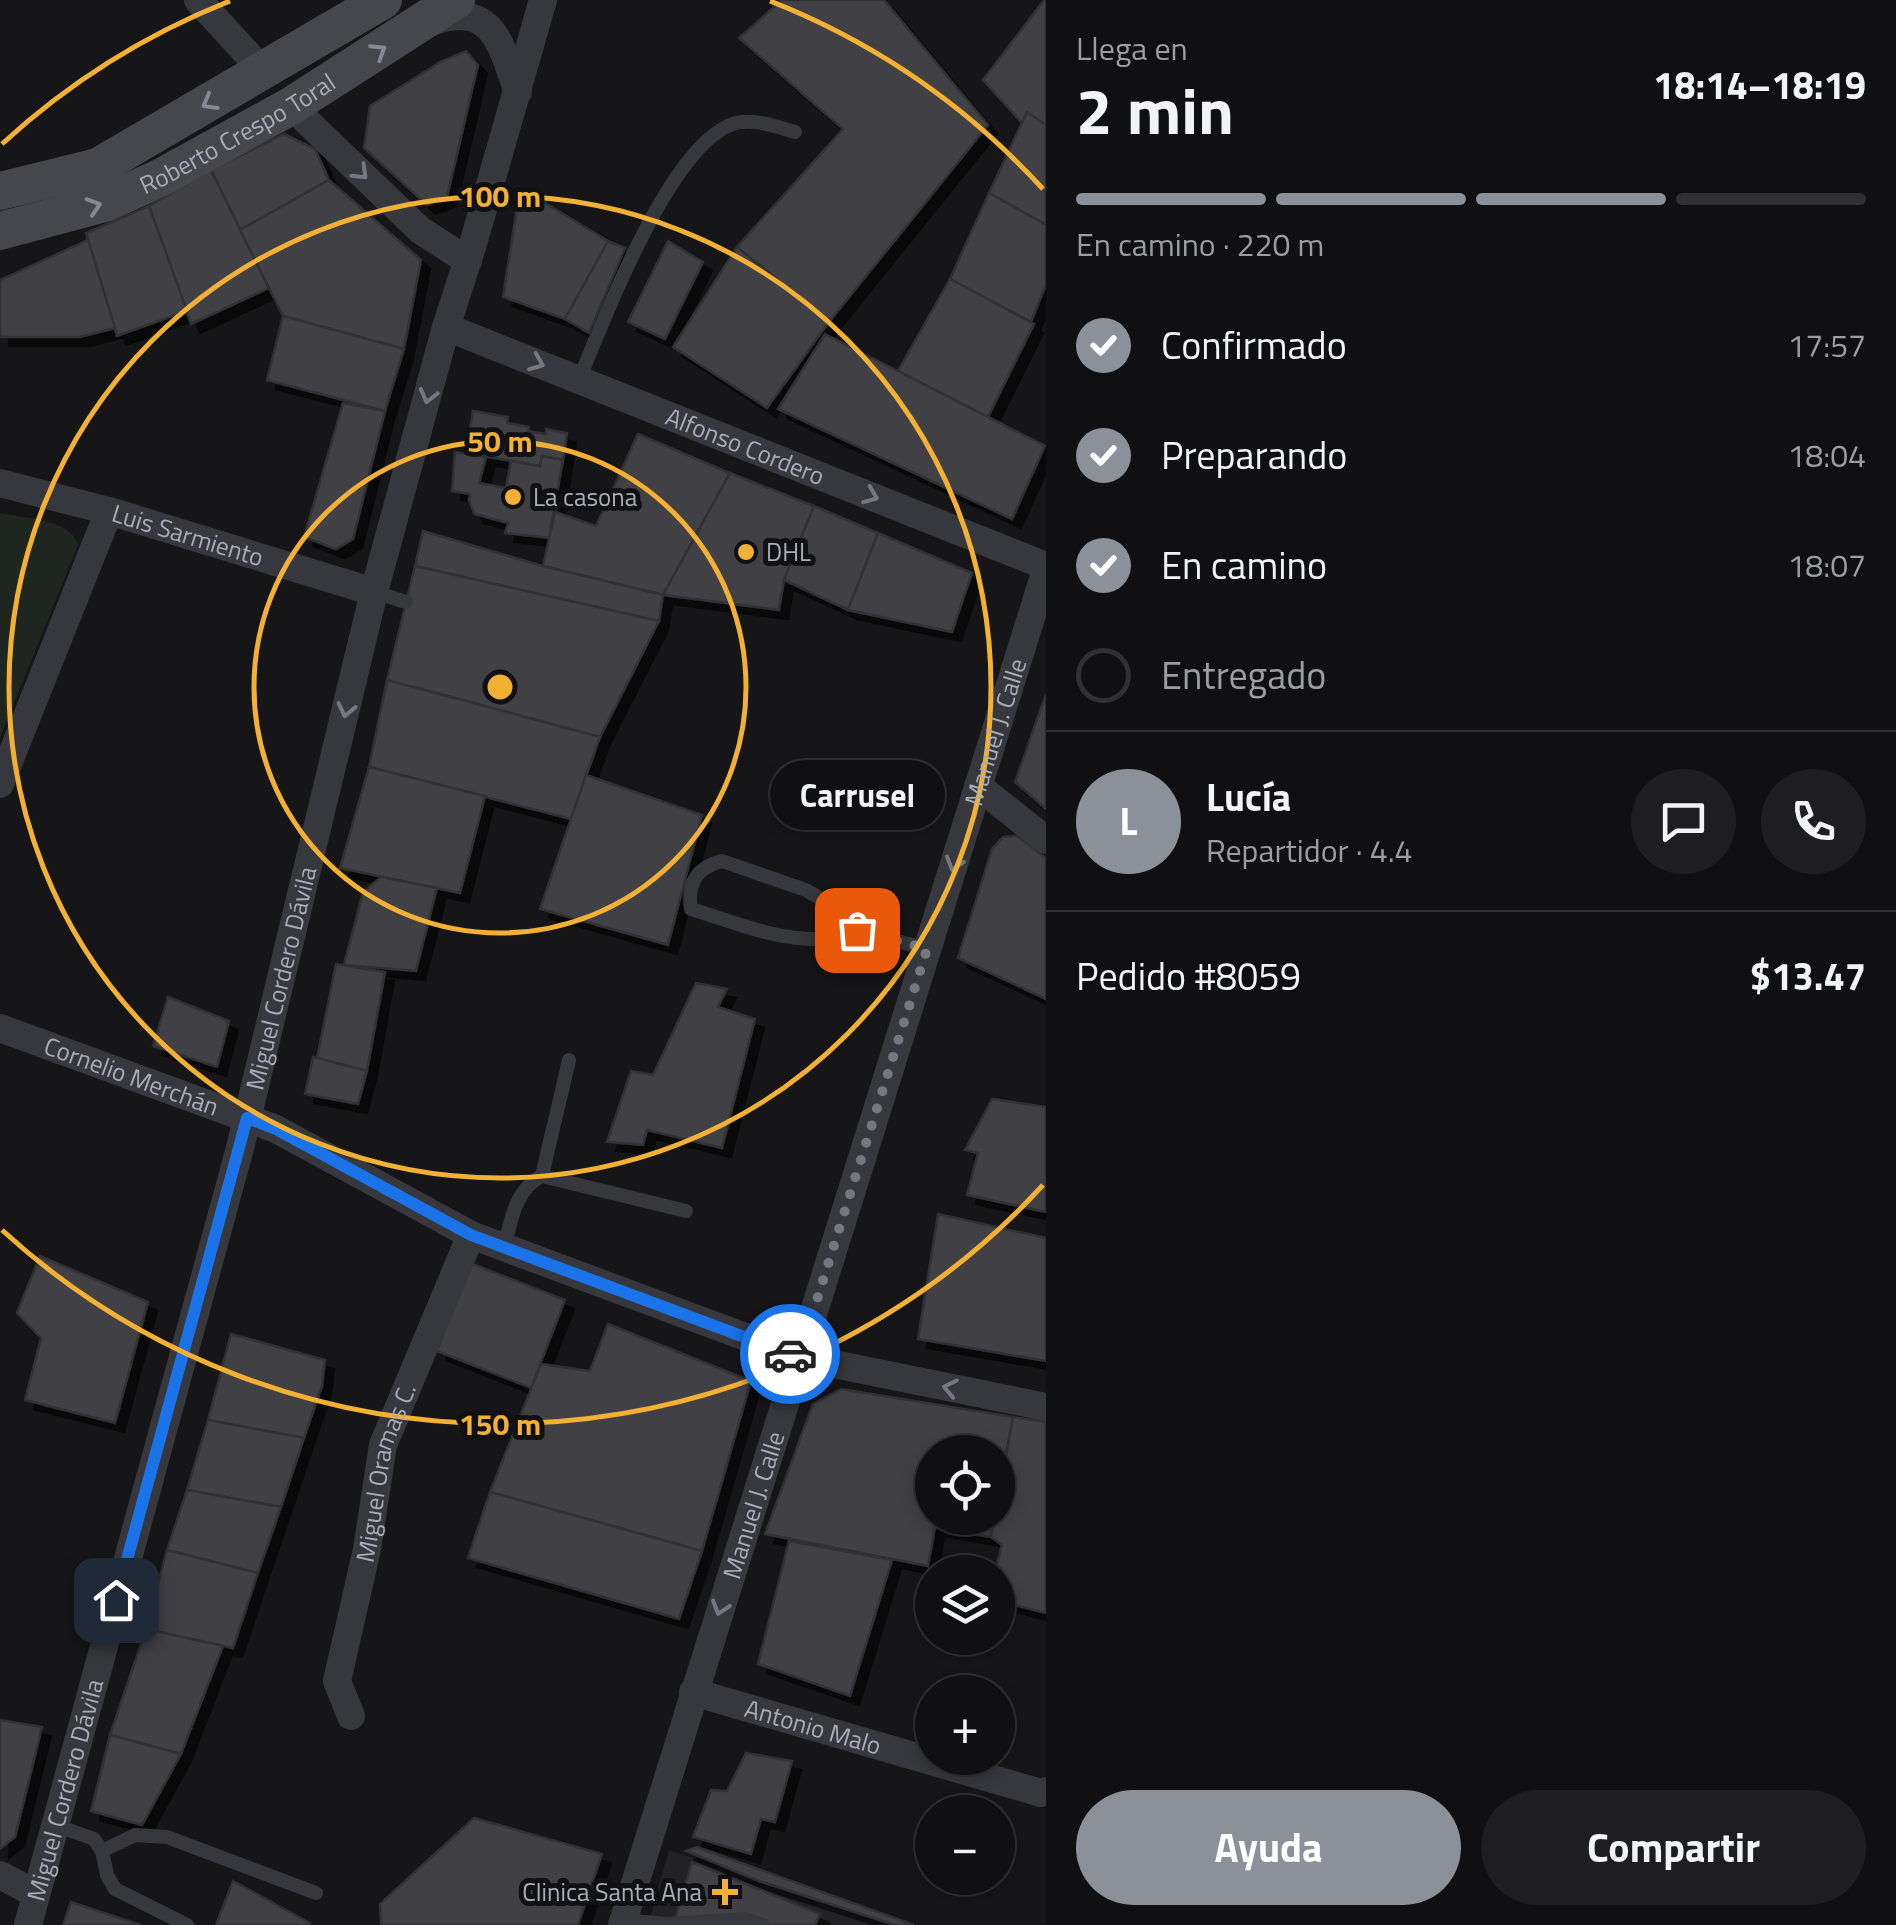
<!DOCTYPE html>
<html lang="es">
<meta charset="utf-8">
<style>
body{margin:0;font-family:"Titillium Web",sans-serif;background:#1e1e20;color:#f1f3f6;height:100vh;display:flex;flex-direction:column;font-size:38px;white-space:nowrap}
*{box-sizing:border-box;margin:0}
p{font-size:32px;color:#9c9d9f}
.icon{flex:none;width:55px;height:55px;fill:none;stroke:currentColor;stroke-width:2;stroke-linecap:round;stroke-linejoin:round}
.map{position:relative;flex:1;overflow:hidden}
.side{display:flex;flex-direction:column;background:#101012;width:850px}
.side>*{flex:none}
.controls{position:absolute;left:915px;top:1435px;display:grid;gap:20px}
.controls a{display:grid;place-items:center;width:100px;height:100px;border-radius:50%;background:#101012;box-shadow:0 5px 15px #0003,0 0 0 2px #303032;font-size:50px}
.pin{position:absolute;display:grid;place-items:center;width:85px;height:85px;color:#fff;margin:-42px;border-radius:20px;box-shadow:0 5px 15px #0006}
.courier{position:absolute;display:grid;place-items:center;width:100px;height:100px;margin:-50px;border:8px solid #1a73e8;border-radius:50%;background:#fff;color:#222;box-shadow:0 2px 12px #0007}
.bubble{position:absolute;height:70px;border-radius:35px;background:#101012;box-shadow:0 5px 15px #0003,0 0 0 2px #303032;font-size:32px;font-weight:700;line-height:70px;text-align:center}
.head em{font-style:normal;font-weight:700}
.head div{display:flex;flex-direction:column-reverse}
.head{display:flex;align-items:center;justify-content:space-between;height:170px;padding:0 30px}
h1{font-size:65px;font-weight:700;line-height:75px}
.bar{display:grid;grid-template-columns:repeat(4,1fr);gap:15px 10px;align-content:center;height:120px;padding:0 30px}
.bar i{height:12px;border-radius:8px;background:#303032}
.bar .active{background:#8c9099}
.bar p{grid-column:span 4}
.line{display:flex;align-items:center;gap:25px;padding:0 30px;border-top:2px solid #303032}
.line div{flex:1}
.round{display:grid;place-items:center;flex:none;width:105px;height:105px;border-radius:52px;background:#1e1e20}
ol{padding:0 30px;list-style:none}
li{display:flex;align-items:center;gap:30px;height:110px}
li p{margin-inline-start:auto}
li .icon{padding:10px;border-radius:50%;background:#8c9099;color:#fff;stroke-width:4}
li:last-child{color:#9c9d9f}
li i{width:55px;height:55px;border:5px solid #303032;border-radius:50%}
.button{display:flex;gap:20px;margin-top:auto;padding:20px 30px}
.button a{flex:1;height:115px;border-radius:60px;background:#8c9099;color:#fff;font-size:40px;font-weight:700;line-height:115px;text-align:center}
.button a+a{background:#1e1e20;color:#f1f3f6}
main{display:flex;flex:1;min-height:0}
.map>svg:first-child{display:block}
.built{fill:#222225}
.green{fill:#1e261f}
.building{fill:#404145;stroke:#303034;stroke-width:2.5;filter:url(#shadow)}
.lines{fill:none;stroke-linecap:round;stroke-linejoin:round}
.lane{stroke:#37383d;stroke-width:14}
.street{stroke:#37383d;stroke-width:28}
.secondary{stroke:#45474d;stroke-width:38}
.oneway{stroke:#858993}
.oneway2{stroke:#757881}
.done{stroke:#757880;stroke-width:10;stroke-dasharray:0 18}
.route{stroke:#1a73e8;stroke-width:12}
.ring{fill:none;stroke:#f2b134;stroke-width:5}
.poi-dot{fill:#f2b134;stroke:#111113;stroke-width:4}
.labels{text-anchor:middle;dominant-baseline:central;stroke-width:10;stroke-linejoin:round;paint-order:stroke}
.street-label{font-size:25px;fill:#a8adb8;stroke:#111113}
.poi-label{font-size:25px;fill:#a8adb8;stroke:#111113;text-anchor:start}
.centre{fill:#f2b134;stroke:#111113;stroke-width:5}
.ring-label{font-size:30px;text-anchor:middle;font-weight:bold;fill:#f2b134;stroke:#111113;stroke-width:10;stroke-linejoin:round;paint-order:stroke}
</style>
<main>
<div class="map">
<svg width="1046" height="1925" viewBox="0 0 1046 1925">
<defs>
<filter id="shadow"><feDropShadow dx="9" dy="9" stdDeviation="0" flood-color="#0009"/></filter>
</defs>
<rect width="100%" height="100%" fill="#161618"/>
<!-- built -->
<polygon class="built" points="669,1850 759,1881 895,1925 648,1925"/>
<!-- green -->
<path class="green" d="M0,513C23,518 72,519 78,545L0,738Z"/>
<!-- building -->
<g class="building">
<polygon points="782,0 884,0 988,125 829,322 737,247 843,129 739,38"/>
<polygon points="1044,0 1046,0 1046,125 1027,112 1022,123 983,80"/>
<polygon points="466,51 478,65 447,197 427,205 364,148 370,106 440,62"/>
<polygon points="1027,112 1046,125 1046,225 989,193"/>
<polygon points="284,134 315,149 329,180 240,230 211,170"/>
<polygon points="211,170 269,288 191,324 149,206"/>
<polygon points="329,180 421,260 404,349 283,316 240,230"/>
<polygon points="520,188 608,241 565,319 503,297"/>
<polygon points="989,193 1046,225 1046,285 1031,322 950,279"/>
<polygon points="149,206 187,311 117,336 86,233"/>
<polygon points="88,240 115,328 80,337 0,337 0,280"/>
<polygon points="608,241 625,248 589,333 565,319"/>
<polygon points="668,241 703,262 665,339 628,322"/>
<polygon points="737,247 829,322 767,408 673,347"/>
<polygon points="950,279 1034,324 988,417 898,371"/>
<polygon points="283,316 404,349 385,411 267,380"/>
<polygon points="825,334 1045,446 1012,519 778,409"/>
<polygon points="343,403 385,411 353,539 336,549 304,537"/>
<polygon points="473,411 508,417 507,423 529,427 528,431 546,434 546,429 567,433 563,460 542,456 540,466 466,453"/>
<polygon points="638,434 730,473 663,595 543,566 555,512 596,526"/>
<polygon points="455,452 486,457 479,483 506,488 511,461 540,466 542,456 563,460 549,538 505,533 508,523 474,514 469,500 470,494 452,491"/>
<polygon points="730,473 814,506 784,580 779,610 663,595"/>
<polygon points="814,506 878,533 848,610 784,580"/>
<polygon points="423,531 543,566 663,595 659,621 415,566"/>
<polygon points="878,533 972,573 952,632 848,610"/>
<polygon points="415,566 659,621 600,737 387,680"/>
<polygon points="387,680 600,737 571,819 369,767"/>
<polygon points="1046,694 1046,809 1015,782"/>
<polygon points="369,767 485,796 460,893 340,868"/>
<polygon points="586,775 702,815 668,945 540,909"/>
<polygon points="1017,836 1046,858 1046,999 958,958 992,849 1003,837"/>
<polygon points="381,877 437,888 416,971 344,965 363,892"/>
<polygon points="336,964 385,972 367,1071 317,1058"/>
<polygon points="696,983 727,989 718,1007 755,1019 722,1148 647,1130 643,1145 607,1142 631,1071 653,1075"/>
<polygon points="168,997 229,1021 217,1067 153,1046"/>
<polygon points="313,1057 367,1071 358,1104 305,1094"/>
<polygon points="992,1099 1046,1107 1046,1212 967,1195 978,1153 965,1150"/>
<polygon points="938,1214 1046,1238 1046,1361 918,1339"/>
<polygon points="40,1256 148,1302 115,1423 25,1400 41,1338 17,1313"/>
<polygon points="470,1263 565,1300 531,1388 437,1351"/>
<polygon points="608,1324 751,1381 702,1551 490,1492 541,1364 590,1371"/>
<polygon points="231,1334 325,1360 322,1386 304,1438 208,1420"/>
<polygon points="841,1389 1013,1417 998,1500 998,1452 932,1452 932,1518 994,1518 991,1537 935,1527 928,1566 765,1534 813,1404"/>
<polygon points="1013,1417 1046,1422 1046,1613 998,1601 995,1572 1002,1545 991,1537 994,1518 998,1518 998,1500"/>
<polygon points="208,1420 304,1438 281,1507 187,1490"/>
<polygon points="187,1490 281,1507 258,1573 167,1550"/>
<polygon points="490,1492 702,1551 679,1619 468,1558"/>
<polygon points="789,1541 892,1560 850,1696 758,1664"/>
<polygon points="167,1550 258,1573 233,1648 146,1629"/>
<polygon points="146,1629 223,1646 181,1754 110,1735"/>
<polygon points="0,1720 42,1727 15,1837 0,1849"/>
<polygon points="110,1735 181,1754 142,1825 91,1811"/>
<polygon points="746,1753 792,1761 775,1822 761,1819 751,1854 693,1837 711,1790 727,1791"/>
<polygon points="474,1818 602,1854 578,1925 381,1925 380,1904"/>
<polygon points="697,1847 914,1925 895,1925 759,1881 686,1851"/>
<polygon points="692,1862 820,1914 815,1925 673,1925"/>
<polygon points="233,1881 310,1923 309,1925 216,1925"/>
<polygon points="71,1902 141,1925 63,1925"/>
</g>
<g class="lines">
<!-- lane -->
<g class="lane">
<path d="M579,380C605,316 667,154 728,126C748,116 774,126 795,132"/>
<polyline points="374,592 406,602"/>
<path d="M722,861L806,890L826,902L834,924L823,939C777,941 734,922 691,909C687,883 697,867 722,861Z"/>
<polyline points="834,924 927,949"/>
<polyline points="542,1176 569,1060"/>
<path d="M504,1248C511,1221 515,1189 542,1176L686,1211"/>
<polyline points="55,1825 94,1839 102,1851 107,1875 115,1889 187,1925"/>
<polyline points="102,1851 135,1835 167,1837 316,1893"/>
<polyline points="624,1920 667,1924 744,1919 763,1925"/>
</g>
<!-- street -->
<g class="street">
<polyline points="198,0 264,72"/>
<path d="M434,21C494,1 501,46 518,92"/>
<polyline points="291,106 420,230 468,261"/>
<path id="s1" d="M446,327L1046,566"/>
<path id="s2" d="M0,483L109,511L374,592"/>
<polyline points="0,784 109,511"/>
<polyline points="978,786 1046,840"/>
<path id="s3" d="M0,1028L276,1129L471,1235L759,1342L799,1357L1046,1407"/>
<path id="s4" d="M693,1692L1041,1793L1046,1791"/>
<path id="s5" d="M351,1716L337,1681L367,1549L383,1445L471,1235"/>
<polyline points="0,1875 36,1894"/>
<path id="s6" d="M28,1925L240,1148L374,592L446,327L473,244L543,0"/>
<path id="s7" d="M622,1925L1046,570"/>
</g>
<!-- secondary -->
<g class="secondary">
<polyline points="0,191 98,167 383,0"/>
<path id="s8" d="M0,231L105,203L162,177L291,106L456,0"/>
</g>
</g>
<!-- one-way arrows -->
<defs><path id="oneway-chevron" d="M-2-3.5L2.5 0L-2 3.5" fill="none" stroke-width="1.6" stroke-linecap="round" stroke-linejoin="round" transform="scale(2.5)"/></defs>
<g class="oneway">
<use href="#oneway-chevron" transform="translate(379 51) rotate(-32)"/>
<use href="#oneway-chevron" transform="translate(209 103) rotate(150)"/>
<use href="#oneway-chevron" transform="translate(94 206) rotate(-18)"/>
</g>
<g class="oneway2">
<use href="#oneway-chevron" transform="translate(361 173) rotate(44)"/>
<use href="#oneway-chevron" transform="translate(537 363) rotate(22)"/>
<use href="#oneway-chevron" transform="translate(428 396) rotate(105)"/>
<use href="#oneway-chevron" transform="translate(871 496) rotate(22)"/>
<use href="#oneway-chevron" transform="translate(346 710) rotate(103)"/>
<use href="#oneway-chevron" transform="translate(954 864) rotate(107)"/>
<use href="#oneway-chevron" transform="translate(950 1388) rotate(-168)"/>
<use href="#oneway-chevron" transform="translate(720 1608) rotate(107)"/>
</g>
<g class="lines">
<!-- done -->
<polyline class="done" points="790,1354 799,1357 927,949 857,930"/>
<!-- route -->
<polyline class="route" points="116,1600 247,1118 276,1129 471,1235 790,1354"/>
</g>
<!-- distance rings -->
<g class="ring">
<circle cx="500" cy="687" r="246"/>
<circle cx="500" cy="687" r="491"/>
<path d="M1043 1185A737 737 0 0 1 2 1230M2 144A737 737 0 0 1 230 1M770 1A737 737 0 0 1 1043 189"/>
</g>
<!-- markers -->
<g class="poi-dot">
<circle cx="513" cy="497" r="10"/>
<circle cx="746" cy="552" r="10"/>
<path d="M720 1877h10v10h10v10h-10v10h-10v-10h-10v-10h10z"/>
</g>
<g class="labels">
<!-- street labels -->
<g class="street-label">
<text stroke="none"><textPath href="#s8" startOffset="258">Roberto Crespo Toral</textPath></text>
<text stroke="none"><textPath href="#s1" startOffset="322">Alfonso Cordero</textPath></text>
<text stroke="none"><textPath href="#s2" startOffset="195">Luis Sarmiento</textPath></text>
<text stroke="none"><textPath href="#s7" startOffset="1250">Manuel J. Calle</textPath></text>
<text stroke="none"><textPath href="#s6" startOffset="980">Miguel Cordero Dávila</textPath></text>
<text stroke="none"><textPath href="#s3" startOffset="140">Cornelio Merchán</textPath></text>
<text stroke="none"><textPath href="#s5" startOffset="252">Miguel Oramas C.</textPath></text>
<text stroke="none"><textPath href="#s7" startOffset="440">Manuel J. Calle</textPath></text>
<text stroke="none"><textPath href="#s4" startOffset="125">Antonio Malo</textPath></text>
<text stroke="none"><textPath href="#s6" startOffset="140">Miguel Cordero Dávila</textPath></text>
</g>
<!-- poi labels -->
<g class="poi-label">
<text x="533" y="497">La casona</text>
<text x="766" y="552">DHL</text>
<text x="702" y="1892" text-anchor="end">Clinica Santa Ana</text>
</g>
</g>
<circle cx="500" cy="687" r="15" class="centre"/>
<g class="ring-label">
<text x="500" y="207">100 m</text>
<text x="500" y="452">50 m</text>
<text x="500" y="1435">150 m</text>
</g>
</svg>
<div class="controls">
<a><svg class="icon" aria-label="locate" viewBox="0 0 24 24"><circle cx="12" cy="12" r="6"/><path d="M12 2v4M12 18v4M2 12h4M18 12h4"/></svg></a>
<a><svg class="icon" aria-label="layers" viewBox="0 0 24 24"><path d="M12 4l9 5-9 5-9-5zM3 14l9 5 9-5"/></svg></a>
<a>+</a>
<a>−</a>
</div>
<div class="pin" style="left:857px;top:930px;background:#ea580c"><svg class="icon" aria-label="bag" viewBox="0 0 24 24"><path d="M5 8h14l-1 12H6zM9 8a3 3 0 0 1 6 0"/></svg></div>
<div class="pin" style="left:116px;top:1600px;background:#1f2937"><svg class="icon" aria-label="home" viewBox="0 0 24 24"><path d="M3 11l9-7 9 7M6 9v11h12V9"/></svg></div>
<div class="courier" style="left:790px;top:1354px"><svg class="icon" aria-label="car" viewBox="0 0 24 24"><path d="M5 17H2v-5l4-1 3-4h7l3 4 3 1v5h-3M9 17h6M6 11h13"/><circle cx="7" cy="17" r="2"/><circle cx="17" cy="17" r="2"/></svg></div>
<div class="bubble" style="left:770px;top:760px;width:175px">Carrusel</div>
</div>
<section class="side">
<div class="head"><div><h1>2 min</h1><p>Llega en</p></div><em>18:14–18:19</em></div>
<div class="bar"><i class="active"></i><i class="active"></i><i class="active"></i><i></i><p>En camino · 220 m</p></div>
<ol>
<li><svg class="icon" aria-label="check" viewBox="0 0 24 24"><path d="M5 12l5 5 9-10"/></svg>Confirmado<p>17:57</p></li>
<li><svg class="icon" aria-label="check" viewBox="0 0 24 24"><path d="M5 12l5 5 9-10"/></svg>Preparando<p>18:04</p></li>
<li><svg class="icon" aria-label="check" viewBox="0 0 24 24"><path d="M5 12l5 5 9-10"/></svg>En camino<p>18:07</p></li>
<li><i></i>Entregado</li>
</ol>
<div class="line" style="height:180px"><b class="round" style="background:#8c9099;color:#fff">L</b><div><b>Lucía</b><p>Repartidor · 4.4</p></div><a class="round"><svg class="icon" aria-label="chat" viewBox="0 0 24 24"><path d="M4 5h16v11H9l-5 4z"/></svg></a><a class="round"><svg class="icon" aria-label="phone" viewBox="0 0 24 24"><path d="M5 4h4l2 5-3 2q2 4 5 5l2-3 5 2v4C11 20 4 13 5 4z"/></svg></a></div>
<div class="line" style="height:130px"><div>Pedido #8059</div><b>$13.47</b></div>
<div class="button"><a>Ayuda</a><a>Compartir</a></div>
</section>
</main>
